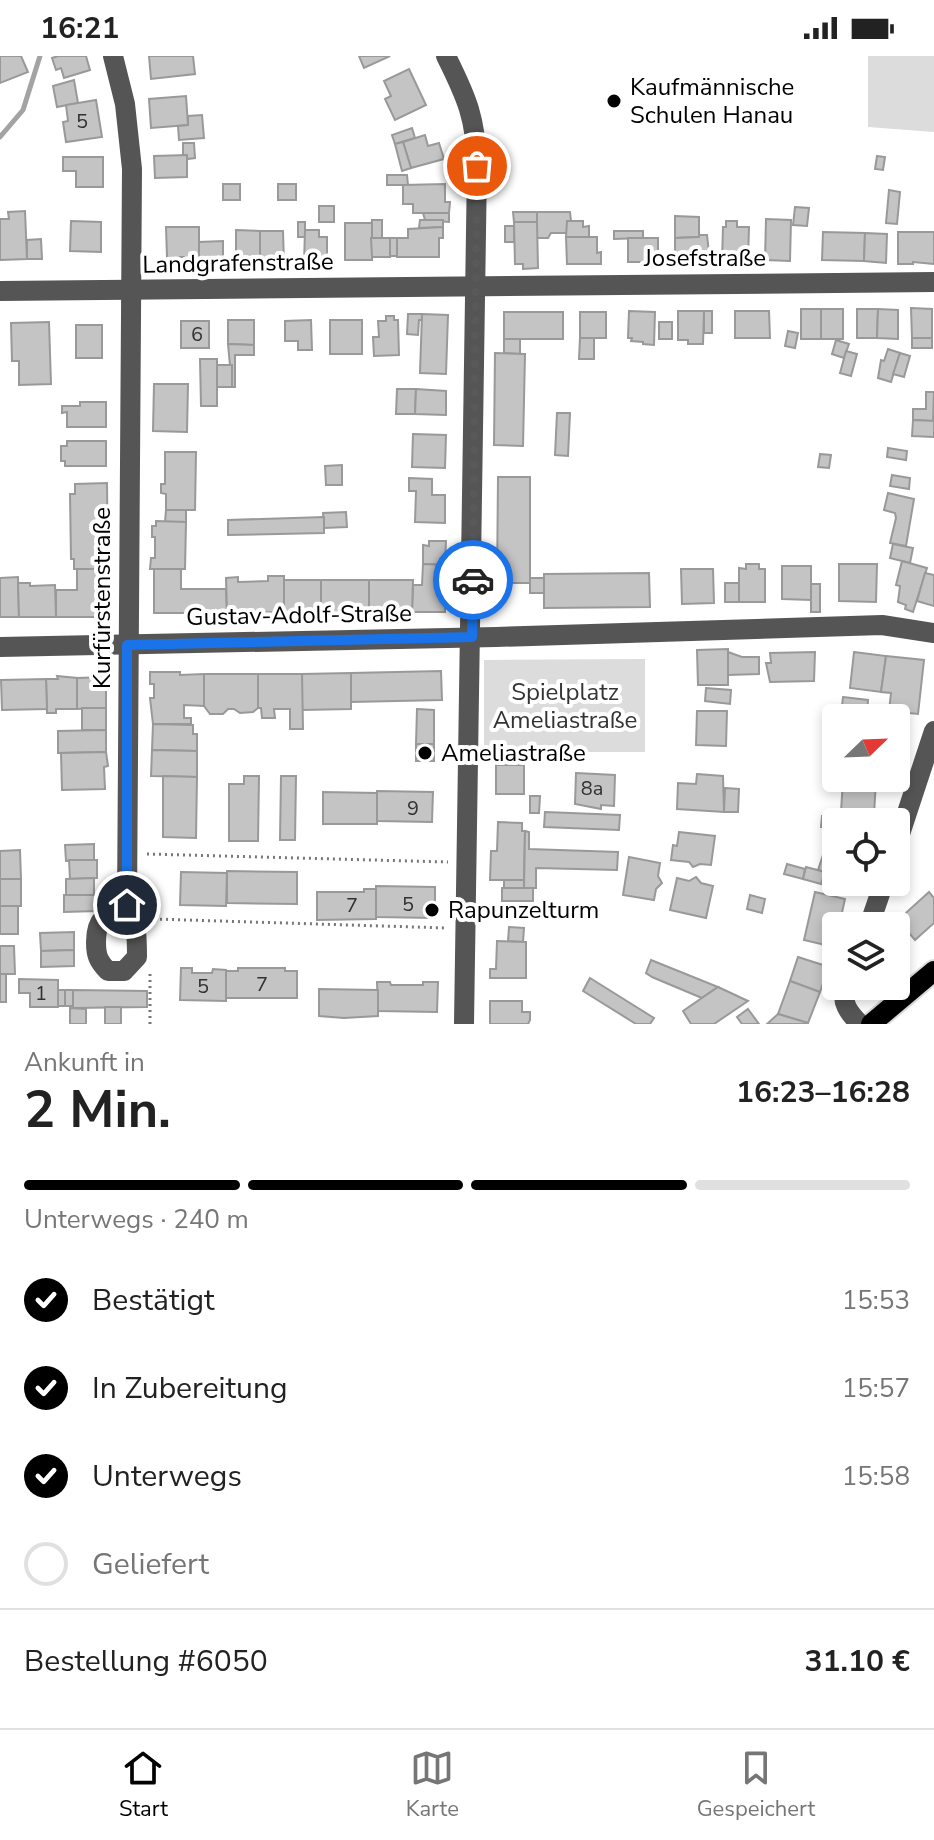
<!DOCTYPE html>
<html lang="de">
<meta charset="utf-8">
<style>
body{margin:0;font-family:"Nunito Sans",sans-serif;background:#f6f6f6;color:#222;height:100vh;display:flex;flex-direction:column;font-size:30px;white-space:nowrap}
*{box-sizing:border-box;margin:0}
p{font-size:26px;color:#767676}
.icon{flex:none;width:44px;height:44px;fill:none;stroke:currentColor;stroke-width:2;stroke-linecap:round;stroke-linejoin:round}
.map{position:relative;height:968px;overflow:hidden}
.sheet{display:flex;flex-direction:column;background:#fff;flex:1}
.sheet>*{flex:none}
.needle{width:52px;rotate:67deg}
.tools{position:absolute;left:822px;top:648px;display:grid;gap:16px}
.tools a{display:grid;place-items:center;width:88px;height:88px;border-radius:8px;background:#fff;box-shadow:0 4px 12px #0003;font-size:40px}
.pin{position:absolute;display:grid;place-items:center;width:68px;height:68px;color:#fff;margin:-34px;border:4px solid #fff;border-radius:50%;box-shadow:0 2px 8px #0007}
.courier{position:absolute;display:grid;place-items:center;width:80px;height:80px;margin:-40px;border:6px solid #1a73e8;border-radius:50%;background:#fff;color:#222;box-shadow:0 2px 10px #0007}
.head em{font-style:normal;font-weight:700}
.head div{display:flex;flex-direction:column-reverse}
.head{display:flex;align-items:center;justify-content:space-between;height:136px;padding:0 24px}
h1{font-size:52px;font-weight:700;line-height:60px}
.bar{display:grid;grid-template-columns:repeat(4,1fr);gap:12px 8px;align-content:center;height:96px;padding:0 24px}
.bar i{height:10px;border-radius:6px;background:#e0e0e0}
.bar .active{background:#000}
.bar p{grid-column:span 4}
.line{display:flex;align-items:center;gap:20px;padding:0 24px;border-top:2px solid #e0e0e0}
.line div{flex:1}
ol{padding:0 24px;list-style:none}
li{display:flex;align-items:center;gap:24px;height:88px}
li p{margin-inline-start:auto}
li .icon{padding:8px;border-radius:50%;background:#000;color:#fff;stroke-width:4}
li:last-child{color:#767676}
li i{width:44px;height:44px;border:4px solid #e0e0e0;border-radius:50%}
.status{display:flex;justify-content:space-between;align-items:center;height:56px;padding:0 40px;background:#fff;direction:ltr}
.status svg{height:22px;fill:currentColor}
.tabs{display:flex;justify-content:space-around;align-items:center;height:112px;border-top:2px solid #e0e0e0;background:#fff;font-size:22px;color:#767676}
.tabs a{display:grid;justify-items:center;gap:4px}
.tabs .active{color:#000}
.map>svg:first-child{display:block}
.green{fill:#dcdcdc}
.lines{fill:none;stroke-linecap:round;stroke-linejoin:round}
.stream{stroke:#a3a3a3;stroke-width:5}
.building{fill:#c4c4c4;stroke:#999;stroke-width:2}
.major-casing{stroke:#dbdbdb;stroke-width:24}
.path{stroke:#777;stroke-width:3;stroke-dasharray:2 4;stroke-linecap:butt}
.minor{stroke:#555;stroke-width:20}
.major{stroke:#000;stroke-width:20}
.done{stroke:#595959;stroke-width:8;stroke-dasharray:0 14.4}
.route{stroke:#1a73e8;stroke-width:10}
.poi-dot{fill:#000;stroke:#fff;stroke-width:3}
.labels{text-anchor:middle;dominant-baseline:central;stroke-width:8;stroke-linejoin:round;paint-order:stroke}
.number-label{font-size:20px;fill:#313131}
.poi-label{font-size:24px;fill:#000;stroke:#fff;text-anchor:start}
.street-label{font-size:24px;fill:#000;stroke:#fff}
.park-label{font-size:24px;fill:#333;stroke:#fff}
</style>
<div class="status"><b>16:21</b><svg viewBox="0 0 49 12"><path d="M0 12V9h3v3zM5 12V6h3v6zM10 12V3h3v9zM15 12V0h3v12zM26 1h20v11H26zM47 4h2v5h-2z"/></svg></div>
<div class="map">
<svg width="934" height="968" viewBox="0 0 934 968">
<rect width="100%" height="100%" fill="#fff"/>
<!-- green -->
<g class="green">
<polygon points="868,0 934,0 934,76 868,71"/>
<polygon points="645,603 645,696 484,696 484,604"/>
</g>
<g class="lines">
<!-- stream -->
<polyline class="stream" points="0,81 23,54 40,0"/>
</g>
<!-- building -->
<g class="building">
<polygon points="0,0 21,0 28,16 0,27"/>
<polygon points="58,0 86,0 90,14 64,22 61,12 56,14 52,2"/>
<polygon points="149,0 193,0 195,18 151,23"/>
<polygon points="359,0 390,0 364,12"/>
<polygon points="409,13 426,49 395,64 385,43 391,40 384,25"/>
<polygon points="74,24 78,47 57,51 53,30"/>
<polygon points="186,40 188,69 151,72 149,43"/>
<polygon points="96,44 102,81 66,86 63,66 68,65 66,49"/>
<polygon points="202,59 204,82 179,84 178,70 188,69 188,60"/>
<polygon points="412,72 415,82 395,88 392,79"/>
<polygon points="425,79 428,90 439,87 444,103 411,112 403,86"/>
<polygon points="403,86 411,112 402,115 395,88"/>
<polygon points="183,87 194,87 195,102 187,103 187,99 183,99"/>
<polygon points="187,99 187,121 155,122 154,100"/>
<polygon points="877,100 885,101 883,114 875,113"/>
<polygon points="63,101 103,101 103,131 76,131 76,115 63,115"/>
<polygon points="387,119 407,119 408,129 387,129"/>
<rect x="223" y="128" width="17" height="16"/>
<rect x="278" y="128" width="18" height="16"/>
<polygon points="445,128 445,146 450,146 449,157 413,157 413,148 403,148 403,129"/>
<polygon points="889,134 900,136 897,168 886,167"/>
<rect x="319" y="150" width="15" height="16"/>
<polygon points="795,151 809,152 807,170 793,169"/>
<polygon points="25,155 27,203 0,204 0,163 9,163 8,156"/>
<polygon points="513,156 537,156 537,166 514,166"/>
<polygon points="537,156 570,156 571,165 567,165 567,177 551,177 548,182 537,182"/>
<polygon points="423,157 449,157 449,166 425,164"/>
<polygon points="675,160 699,161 699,181 675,182"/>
<polygon points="766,163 791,164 790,205 765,204"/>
<polygon points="372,164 382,164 382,182 371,182"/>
<polygon points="420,164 443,164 443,171 419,172"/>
<polygon points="71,165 101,166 101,196 70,195"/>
<polygon points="567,165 583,165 583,171 589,170 589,181 566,181"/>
<polygon points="726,165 737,165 737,171 749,171 748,205 722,204 723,171 726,171"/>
<rect x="298" y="166" width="7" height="15"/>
<polygon points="514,166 537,166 538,212 523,213 523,208 515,208"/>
<rect x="345" y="167" width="27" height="37"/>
<rect x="505" y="170" width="9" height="16"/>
<polygon points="166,171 199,171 199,201 167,201"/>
<polygon points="443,171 443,182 439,182 439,201 397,201 397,182 408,182 408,173"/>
<polygon points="236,174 260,175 260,208 236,208"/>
<polygon points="305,174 319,174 319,181 327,181 327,207 304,207"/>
<polygon points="260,175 283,175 284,208 260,208"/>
<polygon points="614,175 643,175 643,182 614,183"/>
<polygon points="823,176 865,177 864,205 822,204"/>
<polygon points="898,176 934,176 934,208 913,206 913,208 898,208"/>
<polygon points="865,177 887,178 886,207 864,205"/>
<polygon points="699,179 707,179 710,206 675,207 675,182 699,181"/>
<polygon points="566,181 597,181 597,197 601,196 601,208 567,208"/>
<polygon points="371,182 390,182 390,201 372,201"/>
<rect x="390" y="182" width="7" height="18"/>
<rect x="628" y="182" width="30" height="24"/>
<polygon points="41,183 42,203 27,203 27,184"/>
<polygon points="223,185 223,204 199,204 199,186"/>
<polygon points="911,252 932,253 932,282 912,282"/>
<rect x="801" y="253" width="20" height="30"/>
<rect x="821" y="253" width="22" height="30"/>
<polygon points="857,253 878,253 877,282 857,282"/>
<polygon points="878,253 898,254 898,283 877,282"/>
<polygon points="629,255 655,256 654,289 643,288 643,286 631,285 632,282 628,282"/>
<polygon points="678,255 704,255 703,288 688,288 688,284 678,284"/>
<rect x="704" y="255" width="8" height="22"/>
<polygon points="735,255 769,255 770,282 735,282"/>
<rect x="504" y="256" width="59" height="27"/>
<rect x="580" y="256" width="26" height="26"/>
<polygon points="408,258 422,258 422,264 419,264 418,279 407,278"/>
<polygon points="422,258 448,259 446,318 420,317"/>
<polygon points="386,260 394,260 394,264 398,264 399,299 374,300 373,281 379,281 378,265 386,265"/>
<polygon points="228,264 254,264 254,289 228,288"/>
<polygon points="311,264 312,294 298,294 298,285 285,285 285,265"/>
<rect x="330" y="264" width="32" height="34"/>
<rect x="181" y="265" width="28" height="27"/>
<polygon points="49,266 51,328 19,329 19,305 12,305 11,267"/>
<rect x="659" y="266" width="13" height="17"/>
<rect x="76" y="269" width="26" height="33"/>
<polygon points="788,275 798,277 795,292 785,290"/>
<polygon points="580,282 594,282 594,303 579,303"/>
<rect x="912" y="282" width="20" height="10"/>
<polygon points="504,283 520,283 520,298 504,297"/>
<polygon points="836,284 849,288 844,302 832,298"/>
<polygon points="228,288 254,289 254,299 235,299 235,331 232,331"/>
<polygon points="888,293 900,297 891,326 878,322 881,304 884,305"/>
<polygon points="846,295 857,298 851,320 840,317"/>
<polygon points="495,297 525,298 523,390 494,389"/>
<polygon points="900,297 910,300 904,321 893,318"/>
<polygon points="200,303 217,303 217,350 201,350"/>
<rect x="217" y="309" width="15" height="22"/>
<polygon points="154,328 188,328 187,376 153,375"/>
<polygon points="397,333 416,333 415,358 396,358"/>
<polygon points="416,333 446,335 446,359 415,358"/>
<polygon points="926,336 934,336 933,365 913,364 913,353 926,353"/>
<polygon points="80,346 106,346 106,371 67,371 67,356 62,357 62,350 80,350"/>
<polygon points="557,357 570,357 568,400 555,399"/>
<polygon points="913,364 934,365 934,381 912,380"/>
<polygon points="413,378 446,379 445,412 412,411"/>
<polygon points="67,385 106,385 106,410 65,410 65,405 61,405 61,390 67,390"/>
<polygon points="888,392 907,395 906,404 887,401"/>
<polygon points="165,396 196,396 195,454 166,454 166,438 161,437 161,428 165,428"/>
<polygon points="820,398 831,399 829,412 818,411"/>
<polygon points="342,409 342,429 326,429 325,410"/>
<polygon points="892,419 910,422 909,433 890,430"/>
<polygon points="498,421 530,421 530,527 497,527"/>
<polygon points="409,422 432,423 432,439 445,439 445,467 415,466 416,435 409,435"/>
<polygon points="107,427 108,513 74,513 74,503 71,503 70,438 75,438 75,428"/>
<polygon points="888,437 914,443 906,490 890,487 896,462 895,457 884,454"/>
<polygon points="166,454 186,454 186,466 165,466"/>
<polygon points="346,456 347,471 324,472 323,457"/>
<polygon points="324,461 324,477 228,479 228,464"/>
<polygon points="156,465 186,466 185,513 150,513 151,502 155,502 155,481 152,481 152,470 156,470"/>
<polygon points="429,485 446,485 445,509 423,508 423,489 429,490"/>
<polygon points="893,488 913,492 910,507 890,502"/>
<polygon points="902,505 927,512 913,556 905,553 906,549 898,546 900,530 896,529"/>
<polygon points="423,508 445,509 445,556 412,556 413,529 422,529"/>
<polygon points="746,508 759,508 759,513 765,513 765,546 739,546 739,512 746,513"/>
<polygon points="839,508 877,508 876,546 839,545"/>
<polygon points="782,510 811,510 811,544 782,543"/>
<polygon points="77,513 108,513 108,555 103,561 56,561 56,534 77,534"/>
<polygon points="154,513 181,513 181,533 226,533 227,557 154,557"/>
<polygon points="681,513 713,513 714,547 682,548"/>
<polygon points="649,517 650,551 544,552 544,518"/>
<polygon points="925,517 934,519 934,550 917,545"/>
<polygon points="268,520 284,520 284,556 227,557 226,522 238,521 238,526 268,525"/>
<polygon points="18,521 19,561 0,561 0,522"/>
<rect x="530" y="522" width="14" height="15"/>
<rect x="284" y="524" width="37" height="32"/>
<rect x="321" y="524" width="48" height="32"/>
<polygon points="369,524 413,524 412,556 369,556"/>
<polygon points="18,527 30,527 30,530 55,529 56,561 19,561"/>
<rect x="725" y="527" width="14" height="19"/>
<rect x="811" y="528" width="9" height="28"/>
<polygon points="728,593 728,629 698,629 697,594"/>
<polygon points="728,596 742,601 759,601 759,618 728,619"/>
<polygon points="815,596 814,625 770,626 766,607 771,607 770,597"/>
<polygon points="854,596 886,600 881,636 850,632"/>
<polygon points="886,600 924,604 918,658 889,655 891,637 881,636"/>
<polygon points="441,615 442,644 351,646 351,617"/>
<polygon points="150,616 180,616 180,619 204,618 204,650 184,649 184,662 191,662 191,668 153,668 150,642 154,642 154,628 150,628"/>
<polygon points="351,617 351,653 302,654 302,618"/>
<polygon points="204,618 258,618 258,652 253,656 240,657 234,653 228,653 223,658 210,658 204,650"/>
<polygon points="258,618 302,618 303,673 290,673 290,653 274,653 275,662 262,662 261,652 258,652"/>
<polygon points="57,620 77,622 77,653 56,653 56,657 47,657 46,623 58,623"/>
<polygon points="106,621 106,652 77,653 77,622"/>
<polygon points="46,623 47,653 2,654 1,624"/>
<polygon points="706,632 731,634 730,648 705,645"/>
<polygon points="843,641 868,644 867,661 841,659"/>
<rect x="82" y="652" width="24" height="22"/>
<polygon points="417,653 434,654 434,688 416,688"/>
<polygon points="697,655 727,655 726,690 696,689"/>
<polygon points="153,668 193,669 193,678 197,678 197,695 152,694"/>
<polygon points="106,674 106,696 58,697 58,675"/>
<polygon points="896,683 909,684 908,698 900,697 899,711 896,711"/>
<rect x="416" y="688" width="18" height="17"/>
<polygon points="152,694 197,695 197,721 151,720"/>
<polygon points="106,696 108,710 104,711 105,733 62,734 61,697"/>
<rect x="496" y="709" width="28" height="29"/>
<polygon points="576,717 615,719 614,750 601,749 601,753 575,748"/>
<polygon points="697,718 723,720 724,756 677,753 678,727 696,728"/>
<polygon points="163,720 197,721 196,782 163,781"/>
<polygon points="244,720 259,720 258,785 229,785 229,728 244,728"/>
<polygon points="281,720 296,720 295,784 280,784"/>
<polygon points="843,723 876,725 874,758 841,756"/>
<polygon points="725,732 739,733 738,756 724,756"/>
<polygon points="377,735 433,736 432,766 377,765"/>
<polygon points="323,736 377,737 377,768 323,768"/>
<polygon points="530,740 540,740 539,757 530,757"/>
<polygon points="545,756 620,759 619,774 544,771"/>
<polygon points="822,760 846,761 846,766 836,766 836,771 821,771"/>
<polygon points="498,766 522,767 522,775 525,775 524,824 490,824 491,795 497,795"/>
<polygon points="525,775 529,776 529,793 618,796 617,814 536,812 536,832 524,832"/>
<polygon points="679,776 715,780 711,809 700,808 693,811 689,806 671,804 673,789 677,790"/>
<polygon points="834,780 836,781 836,820 818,814 823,799 828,801"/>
<polygon points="94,788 94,804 66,805 65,789"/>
<polygon points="20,794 21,823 0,823 0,795"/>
<polygon points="629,801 660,807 658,820 662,827 656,833 654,844 623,839"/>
<polygon points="69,804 97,804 97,822 70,823"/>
<polygon points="787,808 805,813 803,823 784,818"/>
<polygon points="806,811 825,816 821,828 803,823"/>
<polygon points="227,815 297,816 297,848 227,847"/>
<polygon points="181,816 227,817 226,850 180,849"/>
<polygon points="696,821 701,827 713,830 706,862 670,854 677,822 689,825"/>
<polygon points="94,822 94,839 66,839 66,823"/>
<rect x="0" y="823" width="21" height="27"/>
<rect x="504" y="824" width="20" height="8"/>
<polygon points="376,830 435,831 435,862 376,861"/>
<rect x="502" y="832" width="31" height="13"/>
<polygon points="364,833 376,833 376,863 317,864 317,836 364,836"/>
<polygon points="815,836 845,843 839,870 836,870 834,891 804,884"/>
<polygon points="929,836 934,842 934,867 915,884 898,864"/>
<polygon points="64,839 97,839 97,855 64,856"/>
<polygon points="750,839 765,843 762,857 747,853"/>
<rect x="0" y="850" width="18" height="28"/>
<polygon points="509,871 524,872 523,886 508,885"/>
<polygon points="74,876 74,894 41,895 40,877"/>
<polygon points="497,885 526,886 526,922 490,922 490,913 496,913"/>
<polygon points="0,890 14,890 15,918 0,918"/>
<polygon points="74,894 74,910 41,911 41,895"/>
<polygon points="798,901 829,911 820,936 790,925"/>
<polygon points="651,904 718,931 702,942 652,921 646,917"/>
<polygon points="181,912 192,912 192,917 212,917 213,913 226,914 226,945 180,944"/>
<polygon points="238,912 285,912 285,915 297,915 297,942 226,942 226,915 238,915"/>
<rect x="0" y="918" width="6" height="28"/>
<polygon points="590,922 654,962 650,968 636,968 583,935"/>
<polygon points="19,923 58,924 58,951 30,951 30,937 19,937"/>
<polygon points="790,925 820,936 808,967 778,958"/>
<polygon points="377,926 390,926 391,929 423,929 423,926 438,926 437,956 378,955"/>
<polygon points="718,931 748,945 714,968 691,968 683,955"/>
<polygon points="319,933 378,934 378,960 344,962 319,960"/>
<rect x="58" y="934" width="7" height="16"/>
<rect x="65" y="934" width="8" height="16"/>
<polygon points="73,934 147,935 147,951 73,952"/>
<polygon points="490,945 522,945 522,956 530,956 530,964 528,968 490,968"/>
<rect x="105" y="951" width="16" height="17"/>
<polygon points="70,952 86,953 86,968 70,968"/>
<polygon points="748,953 759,968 742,968 737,961"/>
<polygon points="778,958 808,967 808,968 767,968"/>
</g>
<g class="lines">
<!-- major casing -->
<g class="major-casing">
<polyline id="major" points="871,968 934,915"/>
</g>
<!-- path -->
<g class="path">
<polyline points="147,798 448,806"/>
<polyline points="154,863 447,872"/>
<polyline points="150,968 150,915"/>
</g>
<!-- minor -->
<g class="minor">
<path d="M113,0L125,48L132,113L127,849C106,858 96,862 96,886C96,899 98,905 108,915H124L137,901C137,881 137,867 127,849"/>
<path d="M446,0C467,42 476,63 477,110L464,968"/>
<polyline points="0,235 934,226"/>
<polyline points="0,591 496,581 882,569 934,577"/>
<polyline points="896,790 934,675"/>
<polyline points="869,870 884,826"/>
<path d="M846,930C840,946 849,957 860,968"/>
</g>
<!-- major -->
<use href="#major" class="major"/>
</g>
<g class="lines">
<!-- done -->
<polyline class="done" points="473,524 477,110"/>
<!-- route -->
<polyline class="route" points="127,849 127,589 472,581 473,524"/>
</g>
<!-- markers -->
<g class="poi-dot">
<circle cx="614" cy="45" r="8"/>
<circle cx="425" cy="697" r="8"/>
<circle cx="432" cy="854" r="8"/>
</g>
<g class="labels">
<!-- number labels -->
<g class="number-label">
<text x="82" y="65">5</text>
<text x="197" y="278">6</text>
<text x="592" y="732">8a</text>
<text x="413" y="752">9</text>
<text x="408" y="848">5</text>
<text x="352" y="849">7</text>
<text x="262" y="928">7</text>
<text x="203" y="930">5</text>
<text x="41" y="937">1</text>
</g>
<!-- poi labels -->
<g class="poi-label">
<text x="630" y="31">Kaufmännische<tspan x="630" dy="28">Schulen Hanau</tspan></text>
<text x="441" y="697">Ameliastraße</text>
<text x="448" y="854">Rapunzelturm</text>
</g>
<!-- street labels -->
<g class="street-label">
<text x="705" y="202">Josefstraße</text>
<text transform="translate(238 207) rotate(-1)">Landgrafenstraße</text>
<text transform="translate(102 542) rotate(-90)">Kurfürstenstraße</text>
<text transform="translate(299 559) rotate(-1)">Gustav-Adolf-Straße</text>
</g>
<!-- park labels -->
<g class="park-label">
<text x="565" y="636">Spielplatz<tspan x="565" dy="28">Ameliastraße</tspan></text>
</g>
</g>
</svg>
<div class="tools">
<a><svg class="needle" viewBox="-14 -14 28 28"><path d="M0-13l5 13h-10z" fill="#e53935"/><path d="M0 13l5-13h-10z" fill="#767676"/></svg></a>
<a><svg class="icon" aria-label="locate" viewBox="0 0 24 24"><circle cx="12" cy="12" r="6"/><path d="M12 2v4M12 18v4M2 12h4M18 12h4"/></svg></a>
<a><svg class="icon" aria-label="layers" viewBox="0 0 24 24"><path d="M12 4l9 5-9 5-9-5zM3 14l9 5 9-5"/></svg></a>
</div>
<div class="pin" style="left:477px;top:110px;background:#ea580c"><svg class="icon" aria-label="bag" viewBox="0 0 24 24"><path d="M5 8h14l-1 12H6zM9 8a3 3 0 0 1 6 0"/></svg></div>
<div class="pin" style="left:127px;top:849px;background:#1f2937"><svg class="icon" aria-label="home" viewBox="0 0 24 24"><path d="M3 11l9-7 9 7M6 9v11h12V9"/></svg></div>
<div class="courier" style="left:473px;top:524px"><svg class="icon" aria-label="car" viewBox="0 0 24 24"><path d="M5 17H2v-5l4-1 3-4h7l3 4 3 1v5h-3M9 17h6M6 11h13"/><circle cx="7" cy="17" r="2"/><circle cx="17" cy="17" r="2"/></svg></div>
</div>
<section class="sheet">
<div class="head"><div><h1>2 Min.</h1><p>Ankunft in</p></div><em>16:23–16:28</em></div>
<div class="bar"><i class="active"></i><i class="active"></i><i class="active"></i><i></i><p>Unterwegs · 240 m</p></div>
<ol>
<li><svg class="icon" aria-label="check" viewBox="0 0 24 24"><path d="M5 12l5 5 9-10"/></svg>Bestätigt<p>15:53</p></li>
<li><svg class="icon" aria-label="check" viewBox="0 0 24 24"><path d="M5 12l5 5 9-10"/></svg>In Zubereitung<p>15:57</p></li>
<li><svg class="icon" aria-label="check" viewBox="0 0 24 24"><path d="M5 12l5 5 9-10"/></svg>Unterwegs<p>15:58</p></li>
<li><i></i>Geliefert</li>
</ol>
<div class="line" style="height:104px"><div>Bestellung #6050</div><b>31.10 €</b></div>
</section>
<nav class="tabs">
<a class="active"><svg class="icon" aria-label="home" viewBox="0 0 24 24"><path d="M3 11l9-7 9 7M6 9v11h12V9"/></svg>Start</a>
<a><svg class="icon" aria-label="map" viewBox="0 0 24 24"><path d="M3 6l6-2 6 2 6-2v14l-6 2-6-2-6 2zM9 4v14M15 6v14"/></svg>Karte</a>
<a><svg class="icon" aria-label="saved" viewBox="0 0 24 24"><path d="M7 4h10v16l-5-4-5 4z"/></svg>Gespeichert</a>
</nav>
